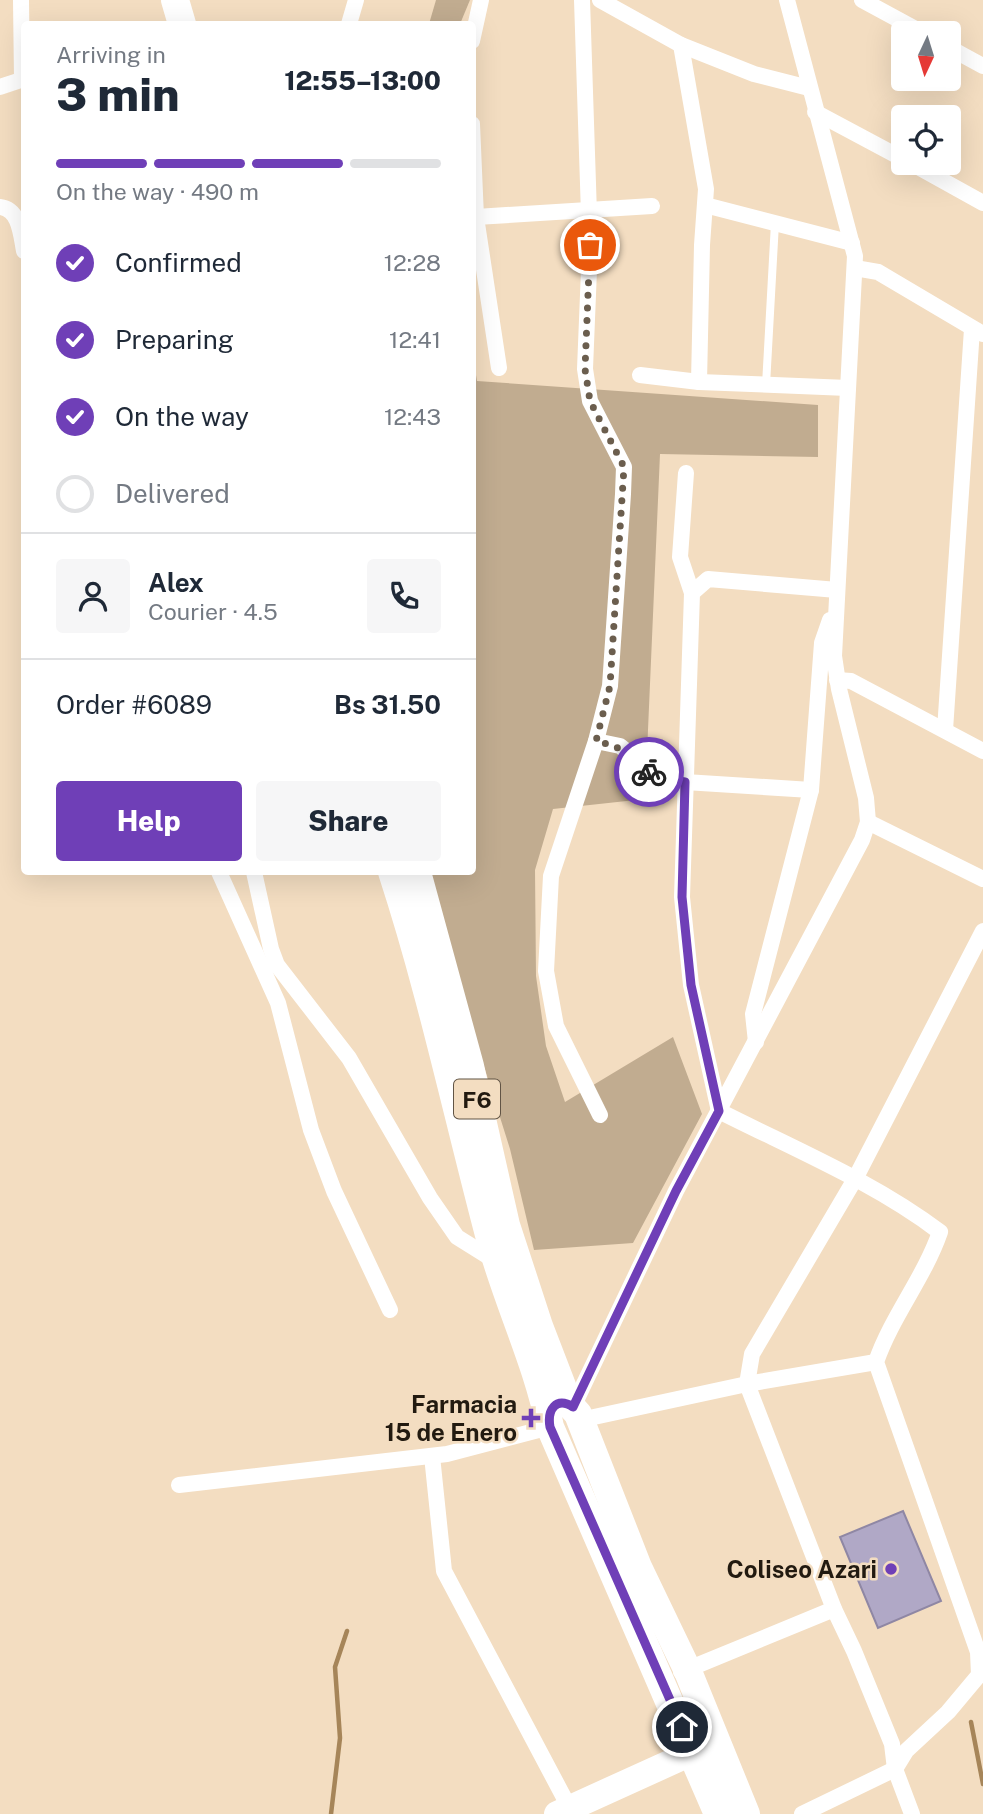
<!DOCTYPE html>
<meta charset="utf-8">
<style>
body{margin:0;font-family:"Public Sans",sans-serif;background:#f6f6f7;color:#1f2937;height:100vh;display:flex;flex-direction:column;font-size:26px;white-space:nowrap}
*{box-sizing:border-box;margin:0}
p{font-size:23px;color:#747a83}
.icon{flex:none;width:38px;height:38px;fill:none;stroke:currentColor;stroke-width:2;stroke-linecap:round;stroke-linejoin:round}
.map{position:relative;flex:1;overflow:hidden}
.sheet{position:absolute;left:21px;top:21px;width:455px;height:854px;display:flex;flex-direction:column;background:#fff;border-radius:7px;box-shadow:0 7px 28px #0002}
.sheet>*{flex:none}
.needle{width:46px;rotate:184deg}
.tools{position:absolute;left:891px;top:21px;display:grid;gap:14px}
.tools a{display:grid;place-items:center;width:70px;height:70px;border-radius:7px;background:#fff;box-shadow:0 7px 28px #0002;font-size:35px}
.pin{position:absolute;display:grid;place-items:center;width:60px;height:60px;color:#fff;margin:-30px;border:4px solid #fff;border-radius:50%;box-shadow:0 2px 7px #0007}
.courier{position:absolute;display:grid;place-items:center;width:70px;height:70px;margin:-35px;border:5px solid #6f3fb7;border-radius:50%;background:#fff;color:#222;box-shadow:0 2px 9px #0007}
.head em{font-style:normal;font-weight:800}
.head div{display:flex;flex-direction:column-reverse}
.head{display:flex;align-items:center;justify-content:space-between;height:119px;padding:0 35px}
h1{font-size:46px;font-weight:800;line-height:52px}
.bar{display:grid;grid-template-columns:repeat(4,1fr);gap:10px 7px;align-content:center;height:84px;padding:0 35px}
.bar i{height:9px;border-radius:5px;background:#e0e1e3}
.bar .current{background:#6f3fb7}
.bar p{grid-column:span 4}
.line{display:flex;align-items:center;gap:18px;padding:0 35px;border-top:2px solid #e0e1e3}
.line div{flex:1}
.round{display:grid;place-items:center;flex:none;width:74px;height:74px;border-radius:7px;background:#f6f6f7}
ol{padding:0 35px;list-style:none}
li{display:flex;align-items:center;gap:21px;height:77px}
li p{margin-inline-start:auto}
li .icon{padding:7px;border-radius:50%;background:#6f3fb7;color:#fff;stroke-width:4}
li:last-child{color:#747a83}
li i{width:38px;height:38px;border:4px solid #e0e1e3;border-radius:50%}
.button{display:flex;gap:14px;margin-top:auto;padding:14px 35px}
.button a{flex:1;height:80px;border-radius:7px;background:#6f3fb7;color:#fff;font-size:28px;font-weight:800;line-height:80px;text-align:center}
.button a+a{background:#f6f6f7;color:#1f2937}
.map>svg:first-child{display:block}
.green{fill:#c1ac90}
.lines{fill:none;stroke-linecap:round;stroke-linejoin:round}
.stream{stroke:#a68559;stroke-width:4.5}
.building{fill:#b0a8c6;stroke:#8f87a4;stroke-width:2}
.service{stroke:#fff;stroke-width:8}
.minor{stroke:#fff;stroke-width:16}
.primary{stroke:#fff;stroke-width:26}
.trunk{stroke:#fff;stroke-width:28}
.done{stroke:#6b5e4e;stroke-width:7;stroke-dasharray:0 12.6}
.route{stroke:#6f3fb7;stroke-width:9}
.poi-dot{fill:#6f3fb7;stroke:#f3ddc1;stroke-width:2.5}
.labels{text-anchor:middle;dominant-baseline:central;stroke-width:5;stroke-linejoin:round;paint-order:stroke}
.shield{fill:#f3ddc1;stroke:#615445;stroke-width:2}
.shield-label{font-size:23px;font-weight:bold;fill:#221a10}
.poi-label{font-size:24px;font-weight:bold;fill:#221a10;stroke:#f3ddc1;text-anchor:end}
</style>
<div class="map">
<svg width="983" height="1814" viewBox="0 0 983 1814">
<rect width="100%" height="100%" fill="#f3ddc1"/>
<!-- green -->
<g class="green">
<polygon points="436,0 470,0 460,24 429,24"/>
<polygon points="473,357 477,381 818,405 818,457 660,454 645,799 553,809 535,870 536,976 546,1046 565,1102 673,1037 702,1114 633,1243 534,1250 510,1149 476,1041 418,872 472,872"/>
</g>
<g class="lines">
<!-- stream -->
<g class="stream">
<polyline points="971,1722 983,1784"/>
<polyline points="331,1814 340,1738 335,1667 347,1631"/>
</g>
</g>
<!-- building -->
<polygon class="building" points="903,1511 941,1601 878,1628 840,1537"/>
<g class="lines">
<!-- service -->
<polyline class="service" points="766,385 775,223"/>
<!-- minor -->
<g class="minor">
<polyline points="21,0 22,80"/>
<polyline points="582,0 590,245 585,369 590,401 624,467 623,494 610,686 596,741 551,876 546,971 556,1026 600,1115"/>
<polyline points="600,0 681,45 754,74 809,88"/>
<polyline points="862,0 923,33"/>
<polyline points="349,24 356,0"/>
<polyline points="472,41 481,0"/>
<polyline points="681,45 706,189 702,245 699,382"/>
<polyline points="948,47 983,66"/>
<polyline points="0,87 24,79"/>
<polyline points="815,112 903,159"/>
<polyline points="472,124 476,217 499,368"/>
<polyline points="911,163 983,203"/>
<polyline points="705,205 852,243"/>
<path d="M0,207C20,209 21,236 24,251"/>
<polyline points="476,217 652,206"/>
<polyline points="855,268 878,272 983,334"/>
<polyline points="640,375 699,382 848,388"/>
<polyline points="686,473 680,557 692,593"/>
<polyline points="837,680 851,681 983,751"/>
<polyline points="945,730 972,329"/>
<polyline points="596,741 620,746 640,762 653,777 685,782 811,790"/>
<polyline points="868,822 983,879"/>
<polyline points="219,872 278,1003 311,1130 334,1191 390,1310"/>
<polyline points="254,872 271,949 277,965 349,1058 430,1198 457,1237 497,1262"/>
<polyline points="756,1042 753,1014 811,790 822,643 830,620"/>
<polyline points="573,1407 676,1191 862,840 868,822 866,798 839,689 834,656 855,256 787,0"/>
<polyline points="580,1420 747,1384 876,1362"/>
<polyline points="432,1456 444,1571 569,1807"/>
<polyline points="179,1485 447,1454 550,1427"/>
<polyline points="681,1672 834,1609"/>
<path d="M802,1814L895,1769L906,1751L948,1712L979,1675L978,1652L876,1362C892,1316 924,1278 940,1232C874,1182 794,1149 719,1111L691,985L682,897L692,593L708,579L837,590"/>
<polyline points="912,1814 895,1769 892,1744 854,1651 834,1609 747,1384 752,1354 855,1179 983,931"/>
</g>
<!-- primary -->
<polyline class="primary" points="557,1814 709,1745"/>
<!-- trunk -->
<g class="trunk">
<polyline points="175,0 182,24"/>
<path d="M392,872C431,991 457,1114 489,1235C506,1300 537,1361 550,1427L718,1814"/>
<polyline points="417,872 470,1066 506,1225 539,1326 569,1404 578,1414 638,1567 687,1669 746,1814"/>
</g>
</g>
<g class="lines">
<!-- done -->
<path class="done" d="M590,245L585,369L590,401L624,467L610,686L596,741C620,747 632,753 649,772"/>
<!-- route -->
<path class="route" d="M649,772L653,777L685,782L682,897L691,985L719,1111L676,1191L573,1407C556,1396 547,1410 550,1427L682,1727"/>
</g>
<!-- markers -->
<g class="poi-dot">
<path d="M527.5 1407.5h7v7h7v7h-7v7h-7v-7h-7v-7h7z"/>
<circle cx="891" cy="1569" r="7"/>
</g>
<g class="labels">
<!-- shield labels -->
<rect class="shield" x="454" y="1079.5" width="46" height="39" rx="5"/>
<g class="shield-label">
<text x="477" y="1099">F6</text>
</g>
<!-- poi labels -->
<g class="poi-label">
<text x="517" y="1404">Farmacia<tspan x="517" dy="28">15 de Enero</tspan></text>
<text x="877" y="1569">Coliseo Azari</text>
</g>
</g>
</svg>
<div class="tools">
<a><svg class="needle" viewBox="-14 -14 28 28"><path d="M0-13l5 13h-10z" fill="#e53935"/><path d="M0 13l5-13h-10z" fill="#747a83"/></svg></a>
<a><svg class="icon" aria-label="locate" viewBox="0 0 24 24"><circle cx="12" cy="12" r="6"/><path d="M12 2v4M12 18v4M2 12h4M18 12h4"/></svg></a>
</div>
<div class="pin" style="left:590px;top:245px;background:#ea580c"><svg class="icon" aria-label="bag" viewBox="0 0 24 24"><path d="M5 8h14l-1 12H6zM9 8a3 3 0 0 1 6 0"/></svg></div>
<div class="pin" style="left:682px;top:1727px;background:#1f2937"><svg class="icon" aria-label="home" viewBox="0 0 24 24"><path d="M3 11l9-7 9 7M6 9v11h12V9"/></svg></div>
<div class="courier" style="left:649px;top:772px"><svg class="icon" aria-label="bike" viewBox="0 0 24 24"><circle cx="6" cy="16" r="4"/><circle cx="18" cy="16" r="4"/><path d="M6 16l4-8h5l3 8M10 8l3 8H6M13 5h3"/></svg></div>
<section class="sheet">
<div class="head"><div><h1>3 min</h1><p>Arriving in</p></div><em>12:55–13:00</em></div>
<div class="bar"><i class="current"></i><i class="current"></i><i class="current"></i><i></i><p>On the way · 490 m</p></div>
<ol>
<li><svg class="icon" aria-label="check" viewBox="0 0 24 24"><path d="M5 12l5 5 9-10"/></svg>Confirmed<p>12:28</p></li>
<li><svg class="icon" aria-label="check" viewBox="0 0 24 24"><path d="M5 12l5 5 9-10"/></svg>Preparing<p>12:41</p></li>
<li><svg class="icon" aria-label="check" viewBox="0 0 24 24"><path d="M5 12l5 5 9-10"/></svg>On the way<p>12:43</p></li>
<li><i></i>Delivered</li>
</ol>
<div class="line" style="height:126px"><a class="round"><svg class="icon" aria-label="person" viewBox="0 0 24 24"><circle cx="12" cy="8" r="4"/><path d="M4 21q1-7 8-7t8 7"/></svg></a><div><b>Alex</b><p>Courier · 4.5</p></div><a class="round"><svg class="icon" aria-label="phone" viewBox="0 0 24 24"><path d="M5 4h4l2 5-3 2q2 4 5 5l2-3 5 2v4C11 20 4 13 5 4z"/></svg></a></div>
<div class="line" style="height:91px"><div>Order #6089</div><b>Bs 31.50</b></div>
<div class="button"><a>Help</a><a>Share</a></div>
</section>
</div>
